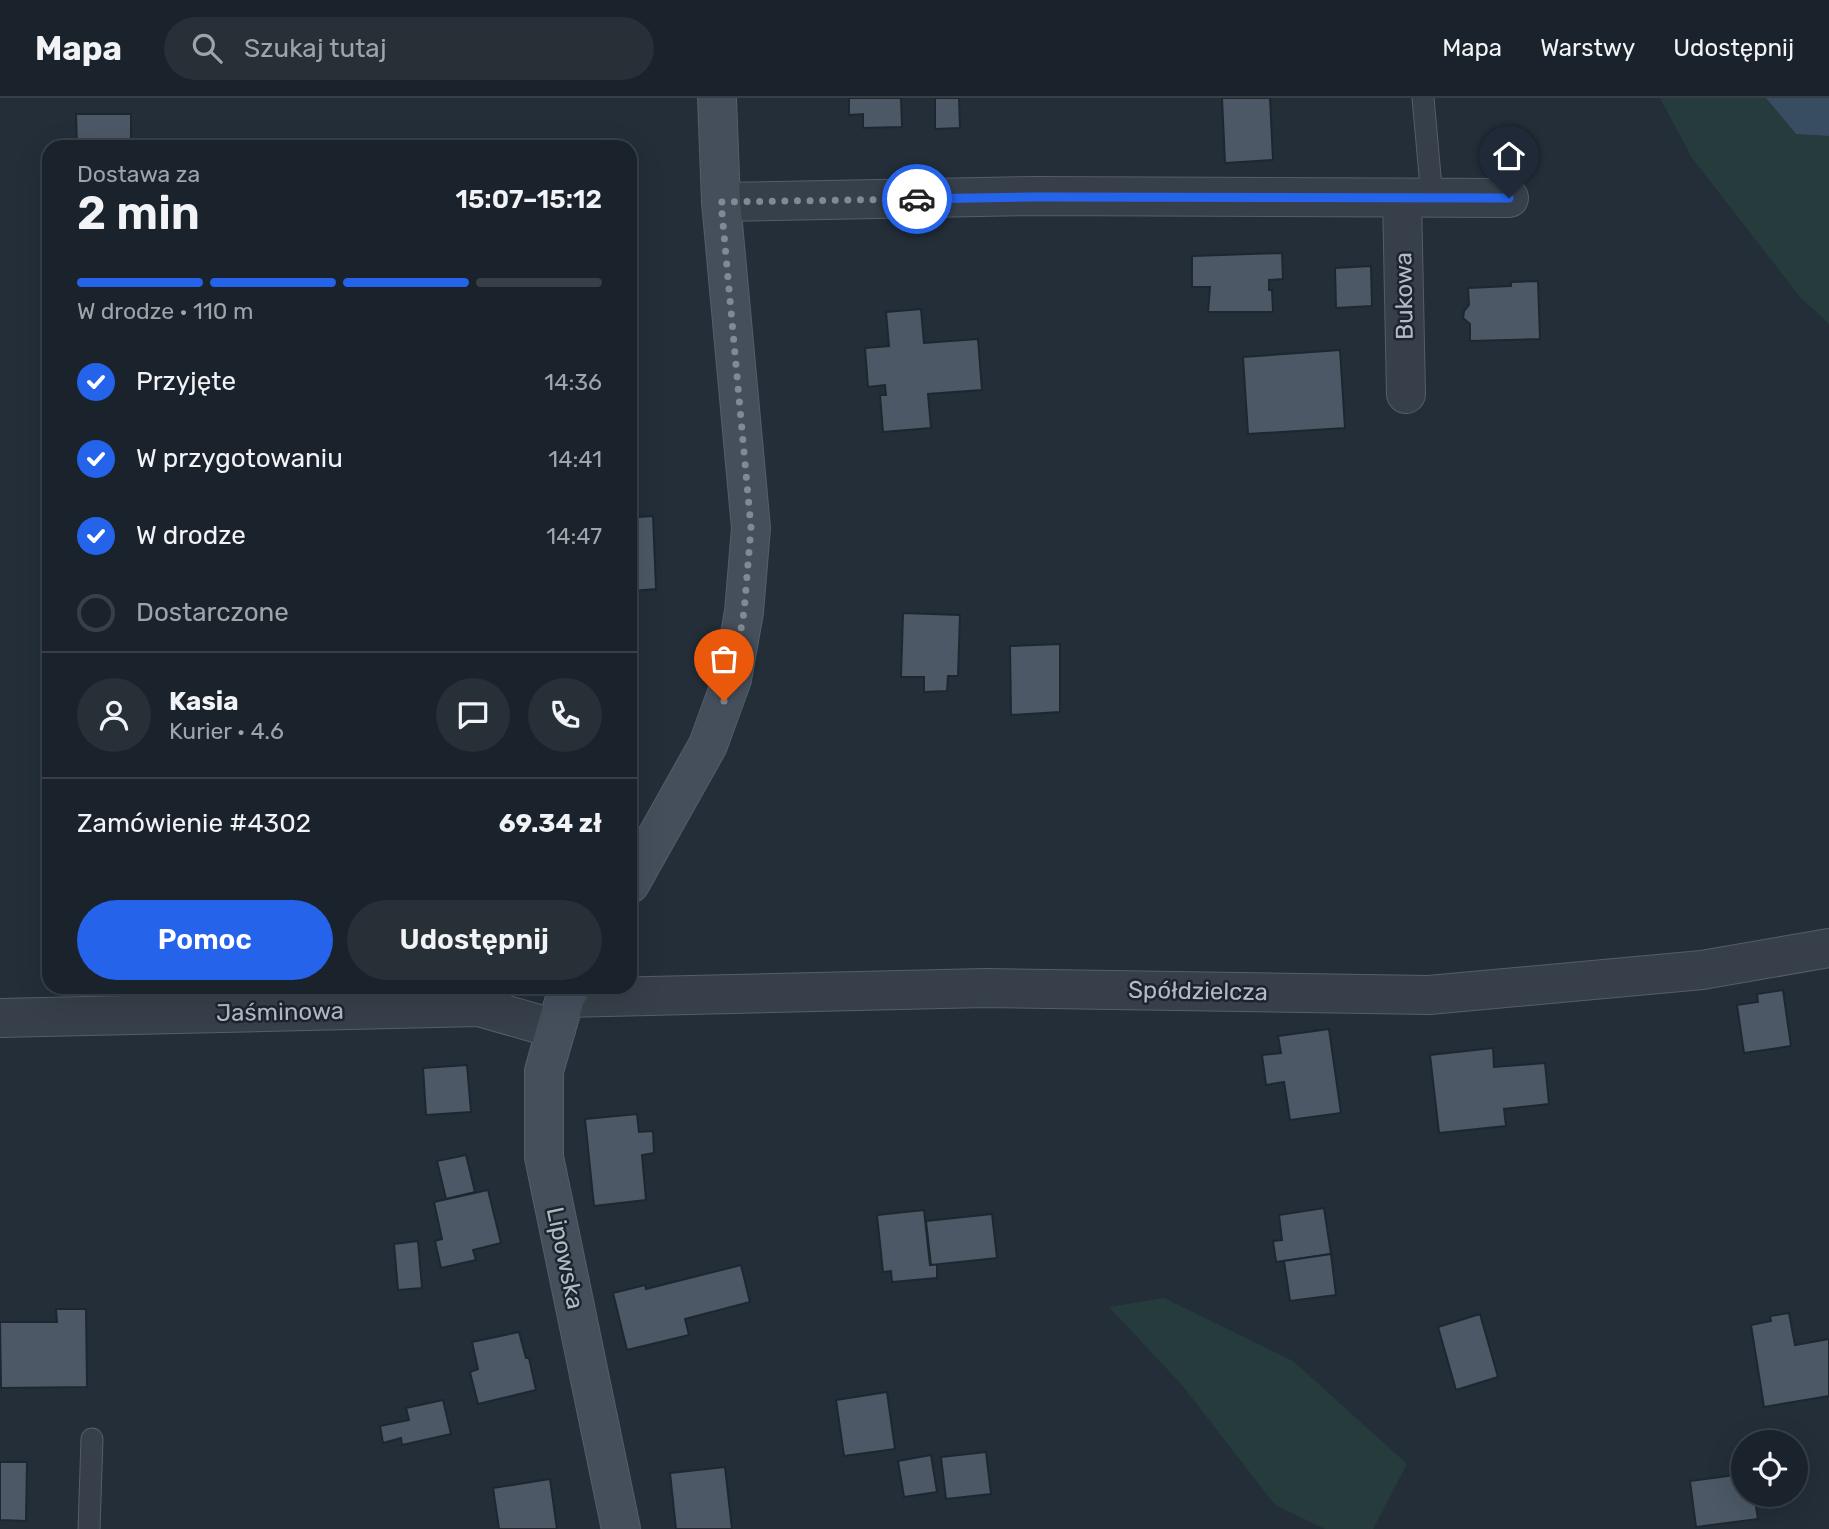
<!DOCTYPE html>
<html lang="pl">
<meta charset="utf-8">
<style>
body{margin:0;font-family:Rubik,sans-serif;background:#272f37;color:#f1f3f6;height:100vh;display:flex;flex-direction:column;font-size:26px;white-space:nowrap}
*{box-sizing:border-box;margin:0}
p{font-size:23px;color:#9fa4a9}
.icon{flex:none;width:38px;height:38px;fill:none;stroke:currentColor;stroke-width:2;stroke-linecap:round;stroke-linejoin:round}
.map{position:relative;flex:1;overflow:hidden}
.sheet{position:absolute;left:42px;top:42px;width:595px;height:854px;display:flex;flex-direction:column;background:#1a222b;border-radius:21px;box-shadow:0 7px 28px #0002,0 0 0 2px #383f47}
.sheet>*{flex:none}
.fabs{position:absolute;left:1731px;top:1332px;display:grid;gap:14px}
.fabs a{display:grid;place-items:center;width:77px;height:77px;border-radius:50%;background:#1a222b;box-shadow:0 7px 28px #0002,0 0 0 2px #383f47;font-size:35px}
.pin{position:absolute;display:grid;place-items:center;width:60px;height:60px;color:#fff;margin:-72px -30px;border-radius:50% 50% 50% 0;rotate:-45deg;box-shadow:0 0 7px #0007}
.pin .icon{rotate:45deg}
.courier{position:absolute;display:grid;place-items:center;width:70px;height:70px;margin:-35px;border:5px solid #2563eb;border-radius:50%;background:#fff;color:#222;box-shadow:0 2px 9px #0007}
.head em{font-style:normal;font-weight:600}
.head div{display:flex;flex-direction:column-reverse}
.head{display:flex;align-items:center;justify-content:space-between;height:119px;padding:0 35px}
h1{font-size:46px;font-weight:600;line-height:52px}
.bar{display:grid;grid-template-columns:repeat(4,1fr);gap:10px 7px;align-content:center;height:84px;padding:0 35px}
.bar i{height:9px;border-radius:5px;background:#383f47}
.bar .on{background:#2563eb}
.bar p{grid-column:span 4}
.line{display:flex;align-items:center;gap:18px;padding:0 35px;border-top:2px solid #383f47}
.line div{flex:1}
.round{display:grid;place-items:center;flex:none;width:74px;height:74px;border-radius:37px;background:#272f37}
ol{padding:0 35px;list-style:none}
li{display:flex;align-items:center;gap:21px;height:77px}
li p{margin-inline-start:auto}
li .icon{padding:7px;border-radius:50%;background:#2563eb;color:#fff;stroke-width:4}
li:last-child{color:#9fa4a9}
li i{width:38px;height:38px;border:4px solid #383f47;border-radius:50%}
.primary-button{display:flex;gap:14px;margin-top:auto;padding:14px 35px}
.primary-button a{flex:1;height:80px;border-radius:42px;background:#2563eb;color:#fff;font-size:28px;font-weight:600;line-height:80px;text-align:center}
.primary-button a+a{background:#272f37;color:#f1f3f6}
header{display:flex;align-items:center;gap:42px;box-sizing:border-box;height:98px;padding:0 35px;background:#1a222b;border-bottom:2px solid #383f47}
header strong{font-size:33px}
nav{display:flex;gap:38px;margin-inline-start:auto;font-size:24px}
.search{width:490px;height:63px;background:#272f37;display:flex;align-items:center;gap:18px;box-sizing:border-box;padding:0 24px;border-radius:38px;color:#9fa4a9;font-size:26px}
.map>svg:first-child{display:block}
.green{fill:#263b3b}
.water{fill:#394d62}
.building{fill:#4c5865;stroke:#1e2730;stroke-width:2}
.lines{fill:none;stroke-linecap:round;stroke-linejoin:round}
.lane-casing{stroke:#555e67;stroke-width:23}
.street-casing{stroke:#555e67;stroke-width:40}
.secondary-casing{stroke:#555e67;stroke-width:40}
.lane{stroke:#37404a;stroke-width:21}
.street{stroke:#37404a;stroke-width:38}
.secondary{stroke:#454f5c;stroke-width:38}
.done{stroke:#808a94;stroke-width:7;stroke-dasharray:0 12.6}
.route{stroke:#2563eb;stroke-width:9}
.labels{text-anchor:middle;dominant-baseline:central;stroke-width:5;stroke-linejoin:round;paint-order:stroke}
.street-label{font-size:24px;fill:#b2bbc5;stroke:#1c252e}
</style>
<header>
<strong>Mapa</strong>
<div class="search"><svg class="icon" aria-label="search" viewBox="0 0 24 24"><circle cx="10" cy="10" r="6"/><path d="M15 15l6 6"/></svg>Szukaj tutaj</div>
<nav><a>Mapa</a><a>Warstwy</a><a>Udostępnij</a></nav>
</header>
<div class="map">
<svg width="1829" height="1431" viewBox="0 0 1829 1431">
<rect width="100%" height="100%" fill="#232e39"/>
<!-- green -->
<g class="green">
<polygon points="1660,0 1766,0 1796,36 1829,38 1829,226 1800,199 1692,60"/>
<polygon points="1164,1200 1293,1263 1407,1366 1373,1431 1325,1431 1275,1407 1182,1287 1109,1209"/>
</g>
<!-- water -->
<polygon class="water" points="1766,0 1829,0 1829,38 1796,36"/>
<!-- building -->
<g class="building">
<polygon points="849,0 901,0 902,29 863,30 863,16 849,17"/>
<polygon points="935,0 959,0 960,30 935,31"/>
<polygon points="1222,0 1270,0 1273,62 1225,65"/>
<polygon points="76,16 131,16 131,49 77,49"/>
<polygon points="1282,155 1283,181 1269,182 1269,192 1272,192 1273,214 1208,214 1210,189 1192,189 1192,158"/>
<polygon points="1371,168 1372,208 1336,210 1335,170"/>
<polygon points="1538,183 1540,241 1470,243 1470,226 1463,220 1464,213 1469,207 1468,190 1511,188 1511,184"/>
<polygon points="921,211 924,245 978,241 982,292 928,296 931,330 883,334 880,297 886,297 885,287 868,289 865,250 889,248 886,214"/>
<polygon points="1340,252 1345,330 1248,336 1243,259"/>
<polygon points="638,412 639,419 653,418 656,491 633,493 633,505 630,506 630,413"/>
<polygon points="903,515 960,517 958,578 948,578 947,593 924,594 924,579 901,579"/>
<polygon points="1060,546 1060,614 1011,617 1010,548"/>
<polygon points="1783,892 1791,948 1744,955 1737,907 1758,904 1757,896"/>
<polygon points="1329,931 1341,1015 1290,1022 1284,984 1266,987 1262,957 1281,955 1278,938"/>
<polygon points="1493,950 1494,969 1545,965 1549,1006 1504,1011 1506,1028 1439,1035 1430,957"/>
<polygon points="467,967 471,1014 426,1017 423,970"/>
<polygon points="637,1016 639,1034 653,1033 654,1055 642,1057 646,1102 594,1108 585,1021"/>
<polygon points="466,1057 475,1094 446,1101 437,1063"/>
<polygon points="488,1092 501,1145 473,1152 476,1162 441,1170 435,1143 442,1141 434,1104"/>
<polygon points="1324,1110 1331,1156 1276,1164 1273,1143 1282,1142 1279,1117"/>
<polygon points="924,1112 930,1167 937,1166 937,1180 892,1184 891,1173 883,1174 877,1117"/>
<polygon points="992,1116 997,1160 931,1167 926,1123"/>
<polygon points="418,1143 422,1190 398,1192 394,1146"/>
<polygon points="1331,1156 1336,1197 1290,1203 1284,1163"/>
<polygon points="741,1167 750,1204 685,1221 689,1237 627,1252 613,1195 645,1187 646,1191"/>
<polygon points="56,1211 86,1211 87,1289 1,1290 0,1224 57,1224"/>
<polygon points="1789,1215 1795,1247 1829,1241 1829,1298 1764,1309 1751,1227 1771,1223 1770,1218"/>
<polygon points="1480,1216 1498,1279 1456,1292 1438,1229"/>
<polygon points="519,1234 526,1260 529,1260 536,1292 478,1306 470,1274 478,1271 472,1244"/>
<polygon points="887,1294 895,1351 844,1358 836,1302"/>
<polygon points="443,1302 451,1336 402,1347 401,1340 383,1345 380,1328 409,1322 406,1310"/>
<polygon points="986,1354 991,1396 946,1401 941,1359"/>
<polygon points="931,1357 937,1394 904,1399 898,1363"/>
<polygon points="0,1364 27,1364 26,1423 0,1422"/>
<polygon points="725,1369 732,1431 676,1431 670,1375"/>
<polygon points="1743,1376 1743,1396 1754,1396 1758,1421 1696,1429 1690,1383"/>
<polygon points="550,1381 557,1431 499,1431 493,1390"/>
</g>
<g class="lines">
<!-- lane casing -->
<g class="lane-casing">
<g id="lane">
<polyline points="1423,0 1432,100"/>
<polyline points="89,1431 92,1341"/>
</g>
</g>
<!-- street casing -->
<g class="street-casing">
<g id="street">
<polyline points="1402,100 1406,296"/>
<polyline points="721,104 1035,98 1509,100"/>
<polyline points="565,900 985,890 1429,897 1702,872 1829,850"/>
<polyline points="0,920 479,909 556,931"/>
</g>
</g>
<!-- secondary casing -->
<g class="secondary-casing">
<g id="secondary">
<polyline points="630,786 708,647 732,581 744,514 751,430 721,104 717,0"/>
<polyline points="571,889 565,900 544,973 544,1059 621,1431"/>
</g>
</g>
<!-- lane -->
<use href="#lane" class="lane"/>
<!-- street -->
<use href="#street" class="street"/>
<!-- secondary -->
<use href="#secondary" class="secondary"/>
</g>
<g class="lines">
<!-- done -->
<polyline class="done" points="724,603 732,581 744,514 751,430 721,104 917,101"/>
<!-- route -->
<polyline class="route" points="917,101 1035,99 1509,100"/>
</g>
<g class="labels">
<!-- street labels -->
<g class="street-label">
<text transform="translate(1404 198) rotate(-91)">Bukowa</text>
<text transform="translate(1198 893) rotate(1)">Spółdzielcza</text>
<text transform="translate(280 914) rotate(-1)">Jaśminowa</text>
<text transform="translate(565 1160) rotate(78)">Lipowska</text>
</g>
</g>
</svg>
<div class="fabs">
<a><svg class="icon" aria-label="locate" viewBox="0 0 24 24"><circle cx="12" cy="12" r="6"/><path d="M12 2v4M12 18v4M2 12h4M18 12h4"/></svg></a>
</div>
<div class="pin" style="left:724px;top:603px;background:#ea580c"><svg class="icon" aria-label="bag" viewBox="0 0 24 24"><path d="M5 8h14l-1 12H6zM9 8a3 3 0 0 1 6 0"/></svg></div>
<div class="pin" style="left:1509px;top:100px;background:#1f2937"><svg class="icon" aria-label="home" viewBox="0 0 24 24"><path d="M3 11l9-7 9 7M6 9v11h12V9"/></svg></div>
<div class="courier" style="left:917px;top:101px"><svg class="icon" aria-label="car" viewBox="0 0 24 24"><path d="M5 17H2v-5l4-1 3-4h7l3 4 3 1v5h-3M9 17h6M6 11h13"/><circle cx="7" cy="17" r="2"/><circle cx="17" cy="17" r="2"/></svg></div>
<section class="sheet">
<div class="head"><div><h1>2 min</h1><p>Dostawa za</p></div><em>15:07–15:12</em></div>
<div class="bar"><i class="on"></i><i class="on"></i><i class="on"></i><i></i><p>W drodze · 110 m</p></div>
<ol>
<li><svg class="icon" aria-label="check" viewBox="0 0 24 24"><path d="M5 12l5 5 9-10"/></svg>Przyjęte<p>14:36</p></li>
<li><svg class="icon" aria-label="check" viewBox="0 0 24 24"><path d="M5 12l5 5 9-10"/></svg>W przygotowaniu<p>14:41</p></li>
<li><svg class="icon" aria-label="check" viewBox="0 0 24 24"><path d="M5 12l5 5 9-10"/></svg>W drodze<p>14:47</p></li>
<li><i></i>Dostarczone</li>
</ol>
<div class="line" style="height:126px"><a class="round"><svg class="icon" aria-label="person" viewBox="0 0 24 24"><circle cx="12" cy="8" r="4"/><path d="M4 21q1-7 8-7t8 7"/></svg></a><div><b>Kasia</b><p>Kurier · 4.6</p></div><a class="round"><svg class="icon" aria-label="chat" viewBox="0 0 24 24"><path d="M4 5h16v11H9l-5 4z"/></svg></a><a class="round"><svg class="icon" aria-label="phone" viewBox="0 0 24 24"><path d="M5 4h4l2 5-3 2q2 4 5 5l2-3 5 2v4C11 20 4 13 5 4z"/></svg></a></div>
<div class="line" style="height:91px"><div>Zamówienie #4302</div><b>69.34 zł</b></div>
<div class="primary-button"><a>Pomoc</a><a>Udostępnij</a></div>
</section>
</div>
